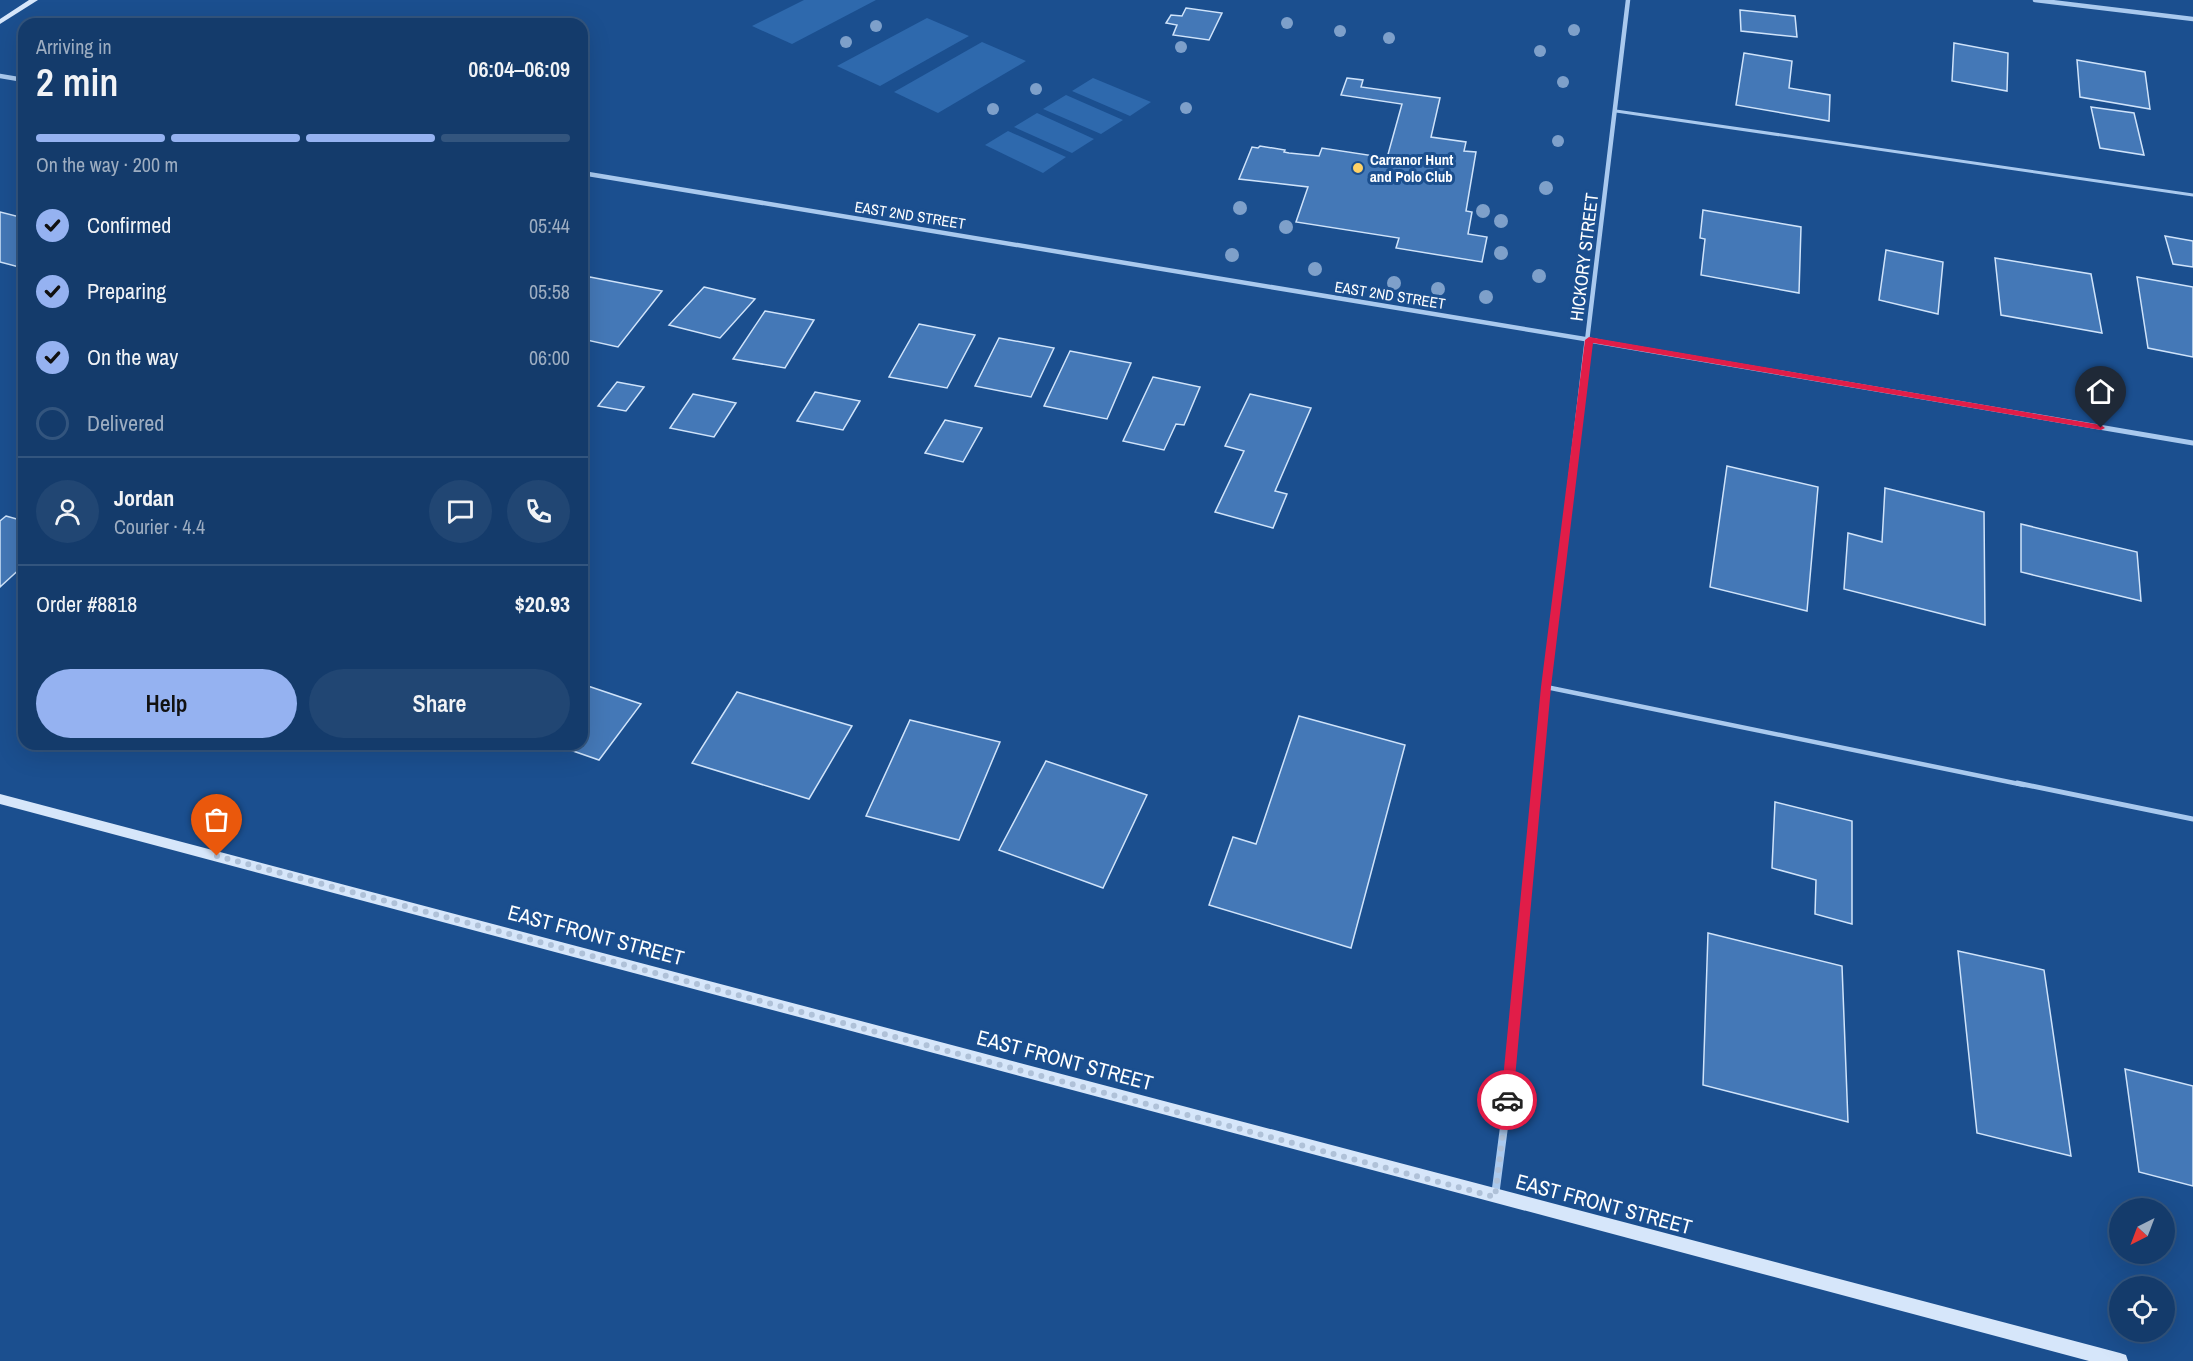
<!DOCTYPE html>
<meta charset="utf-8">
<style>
body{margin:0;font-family:"Archivo Narrow",sans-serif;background:#214673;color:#f1f3f6;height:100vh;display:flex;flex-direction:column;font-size:22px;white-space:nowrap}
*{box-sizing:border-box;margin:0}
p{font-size:20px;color:#9dadc1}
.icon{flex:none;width:33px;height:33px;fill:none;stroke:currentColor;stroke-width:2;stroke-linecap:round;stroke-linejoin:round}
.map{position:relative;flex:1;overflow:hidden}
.drawer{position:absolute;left:18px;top:18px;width:570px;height:732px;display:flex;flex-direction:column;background:#143b6b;border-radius:18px;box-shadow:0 6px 24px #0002,0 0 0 2px #33557e}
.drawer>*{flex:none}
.needle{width:39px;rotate:222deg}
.tools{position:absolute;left:2109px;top:1198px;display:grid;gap:12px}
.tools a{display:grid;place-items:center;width:66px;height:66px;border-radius:50%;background:#143b6b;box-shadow:0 6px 24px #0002,0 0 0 2px #33557e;font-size:30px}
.pin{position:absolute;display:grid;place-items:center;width:51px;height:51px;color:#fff;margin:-62px -26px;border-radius:50% 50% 50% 0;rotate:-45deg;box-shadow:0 0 6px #0007}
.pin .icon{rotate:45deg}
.courier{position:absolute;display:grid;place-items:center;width:60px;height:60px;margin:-30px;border:4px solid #e11d48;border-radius:50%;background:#fff;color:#222;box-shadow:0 2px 8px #0007}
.headline em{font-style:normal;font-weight:600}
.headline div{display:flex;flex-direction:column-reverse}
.headline{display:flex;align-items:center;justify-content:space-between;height:102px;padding:0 18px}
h1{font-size:39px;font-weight:600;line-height:45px}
.bar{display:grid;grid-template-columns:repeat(4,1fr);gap:9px 6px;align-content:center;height:72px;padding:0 18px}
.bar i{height:8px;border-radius:4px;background:#33557e}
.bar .active{background:#95b2f1}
.bar p{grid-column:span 4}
.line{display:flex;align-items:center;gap:15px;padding:0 18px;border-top:2px solid #33557e}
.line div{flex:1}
.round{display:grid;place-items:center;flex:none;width:63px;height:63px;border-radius:32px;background:#214673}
ol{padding:0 18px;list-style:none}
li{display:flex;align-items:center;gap:18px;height:66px}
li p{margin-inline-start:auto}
li .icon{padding:6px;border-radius:50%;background:#95b2f1;color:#111;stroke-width:4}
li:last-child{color:#9dadc1}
li i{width:33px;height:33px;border:3px solid #33557e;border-radius:50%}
.action{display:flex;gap:12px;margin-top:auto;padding:12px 18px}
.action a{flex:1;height:69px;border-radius:36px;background:#95b2f1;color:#111;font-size:24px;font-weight:600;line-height:69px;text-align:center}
.action a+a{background:#214673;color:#f1f3f6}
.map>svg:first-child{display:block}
.green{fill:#2e69ad}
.building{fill:#4478b7;stroke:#cfe3fa;stroke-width:1.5}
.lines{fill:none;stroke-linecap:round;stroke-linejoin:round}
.lane-far2{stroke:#a9c9ee;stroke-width:3}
.lane-far1{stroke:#a9c9ee;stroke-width:4.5}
.lane{stroke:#a9c9ee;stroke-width:5}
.street-far2{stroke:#a9c9ee;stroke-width:4.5}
.street-far1{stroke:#a9c9ee;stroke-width:5}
.street{stroke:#a9c9ee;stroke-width:8}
.secondary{fill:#d6e6fa;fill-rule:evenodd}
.tree{fill:#7ea0ca}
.route{fill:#e11d48}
.done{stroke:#afc1d8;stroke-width:6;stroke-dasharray:0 10.8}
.poi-dot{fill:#ffd166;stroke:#1b4f8f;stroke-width:2}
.labels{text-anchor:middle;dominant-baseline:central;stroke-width:6;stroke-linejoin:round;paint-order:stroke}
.far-poi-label{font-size:15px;font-weight:bold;fill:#fff;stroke:#1b4f8f;text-anchor:start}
.far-street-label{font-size:15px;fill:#fff;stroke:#1b4f8f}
.street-label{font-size:18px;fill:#fff;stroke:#1b4f8f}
.near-street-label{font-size:21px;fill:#fff;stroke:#1b4f8f}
</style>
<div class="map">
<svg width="2193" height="1361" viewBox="0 0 2193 1361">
<rect width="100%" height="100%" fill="#1b4f8f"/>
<!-- green -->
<g class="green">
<polygon points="804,0 876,0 792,44 752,26"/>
<polygon points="927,18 969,36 880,86 837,66"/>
<polygon points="982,42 1026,61 938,113 894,92"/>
<polygon points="1093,78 1151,102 1130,116 1072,91"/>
<polygon points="1066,95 1123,120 1101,134 1043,109"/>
<polygon points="1037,113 1094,139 1072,153 1014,127"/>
<polygon points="1008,131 1066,157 1043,173 985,145"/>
</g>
<!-- building -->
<g class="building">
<polygon points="1186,8 1222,13 1209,40 1173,35 1177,25 1166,23 1171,15 1182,16"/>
<polygon points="1740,10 1795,16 1797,37 1741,31"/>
<polygon points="1954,43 2008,53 2007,91 1952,81"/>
<polygon points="1744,53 1792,61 1789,88 1830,95 1829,121 1736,105"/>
<polygon points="2077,60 2145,72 2150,109 2080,97"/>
<polygon points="1347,78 1363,80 1361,87 1440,98 1431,137 1466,142 1464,151 1476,152 1466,211 1472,212 1468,234 1487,237 1482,262 1396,248 1399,238 1296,222 1308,187 1239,179 1252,147 1258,148 1260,146 1285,150 1284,152 1289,153 1319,156 1322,148 1387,158 1402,104 1341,95"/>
<polygon points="2091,107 2134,113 2144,155 2100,148"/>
<polygon points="1703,210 1801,227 1799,293 1701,275 1705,239 1700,238"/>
<polygon points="0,212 24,218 24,264 19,267 0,262"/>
<polygon points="2165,236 2193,241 2193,267 2173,264"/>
<polygon points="1886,250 1943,262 1938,314 1879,300"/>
<polygon points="1995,258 2091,274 2102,333 2001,315"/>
<polygon points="590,277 662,291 618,347 582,339 582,287"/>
<polygon points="2137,277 2193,287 2193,357 2148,348"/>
<polygon points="704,287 755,299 720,338 669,325"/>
<polygon points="765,311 814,320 785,368 733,359"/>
<polygon points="919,324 975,335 947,388 889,377"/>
<polygon points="999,338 1054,348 1031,397 975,386"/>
<polygon points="1070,351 1131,363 1107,419 1044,406"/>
<polygon points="1153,377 1200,387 1184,425 1176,424 1164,450 1123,441"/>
<polygon points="617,382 644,387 626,411 598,406"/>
<polygon points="815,392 860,401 843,430 797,421"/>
<polygon points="693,394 736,403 714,437 670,428"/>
<polygon points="1250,394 1311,408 1275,491 1287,494 1273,528 1215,512 1244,451 1225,446"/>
<polygon points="945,420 982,428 963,462 925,453"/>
<polygon points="1727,466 1818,487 1807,611 1710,587"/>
<polygon points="1885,488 1984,512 1985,625 1844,589 1848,533 1882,542"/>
<polygon points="6,516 24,521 24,565 0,587 0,521"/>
<polygon points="2021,524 2137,552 2141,601 2021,572"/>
<polygon points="582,684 641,704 599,760 553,744 582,744"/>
<polygon points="737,692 852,726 809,799 692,763"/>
<polygon points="1299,716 1405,745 1351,948 1209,905 1233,837 1256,844"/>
<polygon points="910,720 1000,742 959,840 866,816"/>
<polygon points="1046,761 1147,795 1103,888 999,850"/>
<polygon points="1775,802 1852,821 1852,924 1815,914 1816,880 1772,868"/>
<polygon points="1708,933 1842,966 1848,1122 1703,1085"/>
<polygon points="1958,951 2044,970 2071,1156 1977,1133"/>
<polygon points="2125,1069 2193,1086 2193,1186 2139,1172"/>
</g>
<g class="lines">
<!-- lane-far2 -->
<polyline class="lane-far2" points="1616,111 2193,195"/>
<!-- lane-far1 -->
<polyline class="lane-far1" points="1546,687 2024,785"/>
<!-- lane -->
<polyline class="lane" points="2017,783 2193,819"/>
<!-- street-far2 -->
<g class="street-far2">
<polyline points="2035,0 2193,19"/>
<polyline points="0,76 24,80"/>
<polyline points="582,173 1597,341"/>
<polyline points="1587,341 1628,0"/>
</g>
<!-- street-far1 -->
<g class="street-far1">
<polyline points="1588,340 2193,443"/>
<polyline points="1537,785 1546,687 1587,340"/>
</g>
<!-- street -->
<polyline class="street" points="1495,1196 1507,1104 1537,783"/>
<!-- secondary -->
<g class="secondary">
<polygon points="29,0 38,0 0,24 0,19"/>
<polygon points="0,794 2120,1353 2126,1355 2128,1361 2089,1361 0,804"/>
</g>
</g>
<!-- trees -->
<g class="tree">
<circle cx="1287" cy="23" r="6"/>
<circle cx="876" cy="26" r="6"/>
<circle cx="1574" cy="30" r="6"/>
<circle cx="1340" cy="31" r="6"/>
<circle cx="1389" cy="38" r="6"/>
<circle cx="846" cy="42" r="6"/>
<circle cx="1181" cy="47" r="6"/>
<circle cx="1540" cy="51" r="6"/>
<circle cx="1563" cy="82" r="6"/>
<circle cx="1036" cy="89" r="6"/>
<circle cx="1186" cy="108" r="6"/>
<circle cx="993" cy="109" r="6"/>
<circle cx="1558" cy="141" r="6"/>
<circle cx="1546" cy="188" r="7"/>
<circle cx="1240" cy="208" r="7"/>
<circle cx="1483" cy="211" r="7"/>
<circle cx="1501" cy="221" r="7"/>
<circle cx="1286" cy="227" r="7"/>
<circle cx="1501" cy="253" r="7"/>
<circle cx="1232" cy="255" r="7"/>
<circle cx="1315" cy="269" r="7"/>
<circle cx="1539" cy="276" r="7"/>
<circle cx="1394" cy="283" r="7"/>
<circle cx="1438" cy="289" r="7"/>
<circle cx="1486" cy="297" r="7"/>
</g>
<!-- route -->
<polygon class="route" points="1589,337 2101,425 2105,428 2101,430 1593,343 1551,687 1513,1100 1507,1105 1501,1100 1541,687 1585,340"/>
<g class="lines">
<!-- done -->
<polyline class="done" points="217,856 1495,1197 1507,1100"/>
</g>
<!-- markers -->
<circle class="poi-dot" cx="1358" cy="168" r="6"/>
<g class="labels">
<!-- far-poi labels -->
<g class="far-poi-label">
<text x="1370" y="159">Carranor Hunt<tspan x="1370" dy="17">and Polo Club</tspan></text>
</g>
<!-- far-street labels -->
<g class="far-street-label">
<text transform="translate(910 215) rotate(9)">EAST 2ND STREET</text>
<text transform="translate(1390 295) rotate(9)">EAST 2ND STREET</text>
</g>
<!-- street labels -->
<g class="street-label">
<text transform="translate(1584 257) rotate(-83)">HICKORY STREET</text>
</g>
<!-- near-street labels -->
<g class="near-street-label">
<text transform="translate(596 935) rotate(15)">EAST FRONT STREET</text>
<text transform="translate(1065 1060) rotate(15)">EAST FRONT STREET</text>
<text transform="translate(1604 1204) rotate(15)">EAST FRONT STREET</text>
</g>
</g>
</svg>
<div class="tools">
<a><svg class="needle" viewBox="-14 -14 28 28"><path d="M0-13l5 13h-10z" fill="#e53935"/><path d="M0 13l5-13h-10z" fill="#9dadc1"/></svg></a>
<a><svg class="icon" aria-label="locate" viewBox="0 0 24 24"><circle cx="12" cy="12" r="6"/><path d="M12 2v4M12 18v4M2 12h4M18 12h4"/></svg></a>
</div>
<div class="pin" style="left:217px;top:856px;background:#ea580c"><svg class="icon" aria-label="bag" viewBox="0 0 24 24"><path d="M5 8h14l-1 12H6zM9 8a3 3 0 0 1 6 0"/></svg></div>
<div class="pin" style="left:2101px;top:428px;background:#1f2937"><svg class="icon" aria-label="home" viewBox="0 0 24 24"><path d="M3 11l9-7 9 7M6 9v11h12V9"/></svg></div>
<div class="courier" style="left:1507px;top:1100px"><svg class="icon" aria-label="car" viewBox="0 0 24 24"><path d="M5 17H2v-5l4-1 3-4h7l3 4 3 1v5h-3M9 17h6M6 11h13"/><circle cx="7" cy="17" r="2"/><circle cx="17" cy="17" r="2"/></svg></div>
<section class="drawer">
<div class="headline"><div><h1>2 min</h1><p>Arriving in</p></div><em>06:04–06:09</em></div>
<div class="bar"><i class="active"></i><i class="active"></i><i class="active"></i><i></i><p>On the way · 200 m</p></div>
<ol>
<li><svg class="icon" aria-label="check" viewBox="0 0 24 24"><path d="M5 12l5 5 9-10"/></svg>Confirmed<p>05:44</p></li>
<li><svg class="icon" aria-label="check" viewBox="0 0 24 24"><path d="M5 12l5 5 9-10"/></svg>Preparing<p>05:58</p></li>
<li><svg class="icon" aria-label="check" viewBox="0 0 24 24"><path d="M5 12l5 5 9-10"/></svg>On the way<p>06:00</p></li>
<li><i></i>Delivered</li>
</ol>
<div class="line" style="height:108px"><a class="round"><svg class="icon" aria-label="person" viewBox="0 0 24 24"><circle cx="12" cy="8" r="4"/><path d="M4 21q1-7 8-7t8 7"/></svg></a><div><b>Jordan</b><p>Courier · 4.4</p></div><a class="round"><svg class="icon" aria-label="chat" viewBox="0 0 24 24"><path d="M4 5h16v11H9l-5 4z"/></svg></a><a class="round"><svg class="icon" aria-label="phone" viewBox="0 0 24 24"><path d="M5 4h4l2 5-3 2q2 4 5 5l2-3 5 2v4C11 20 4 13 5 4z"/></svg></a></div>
<div class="line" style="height:78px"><div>Order #8818</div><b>$20.93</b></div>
<div class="action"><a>Help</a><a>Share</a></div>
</section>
</div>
